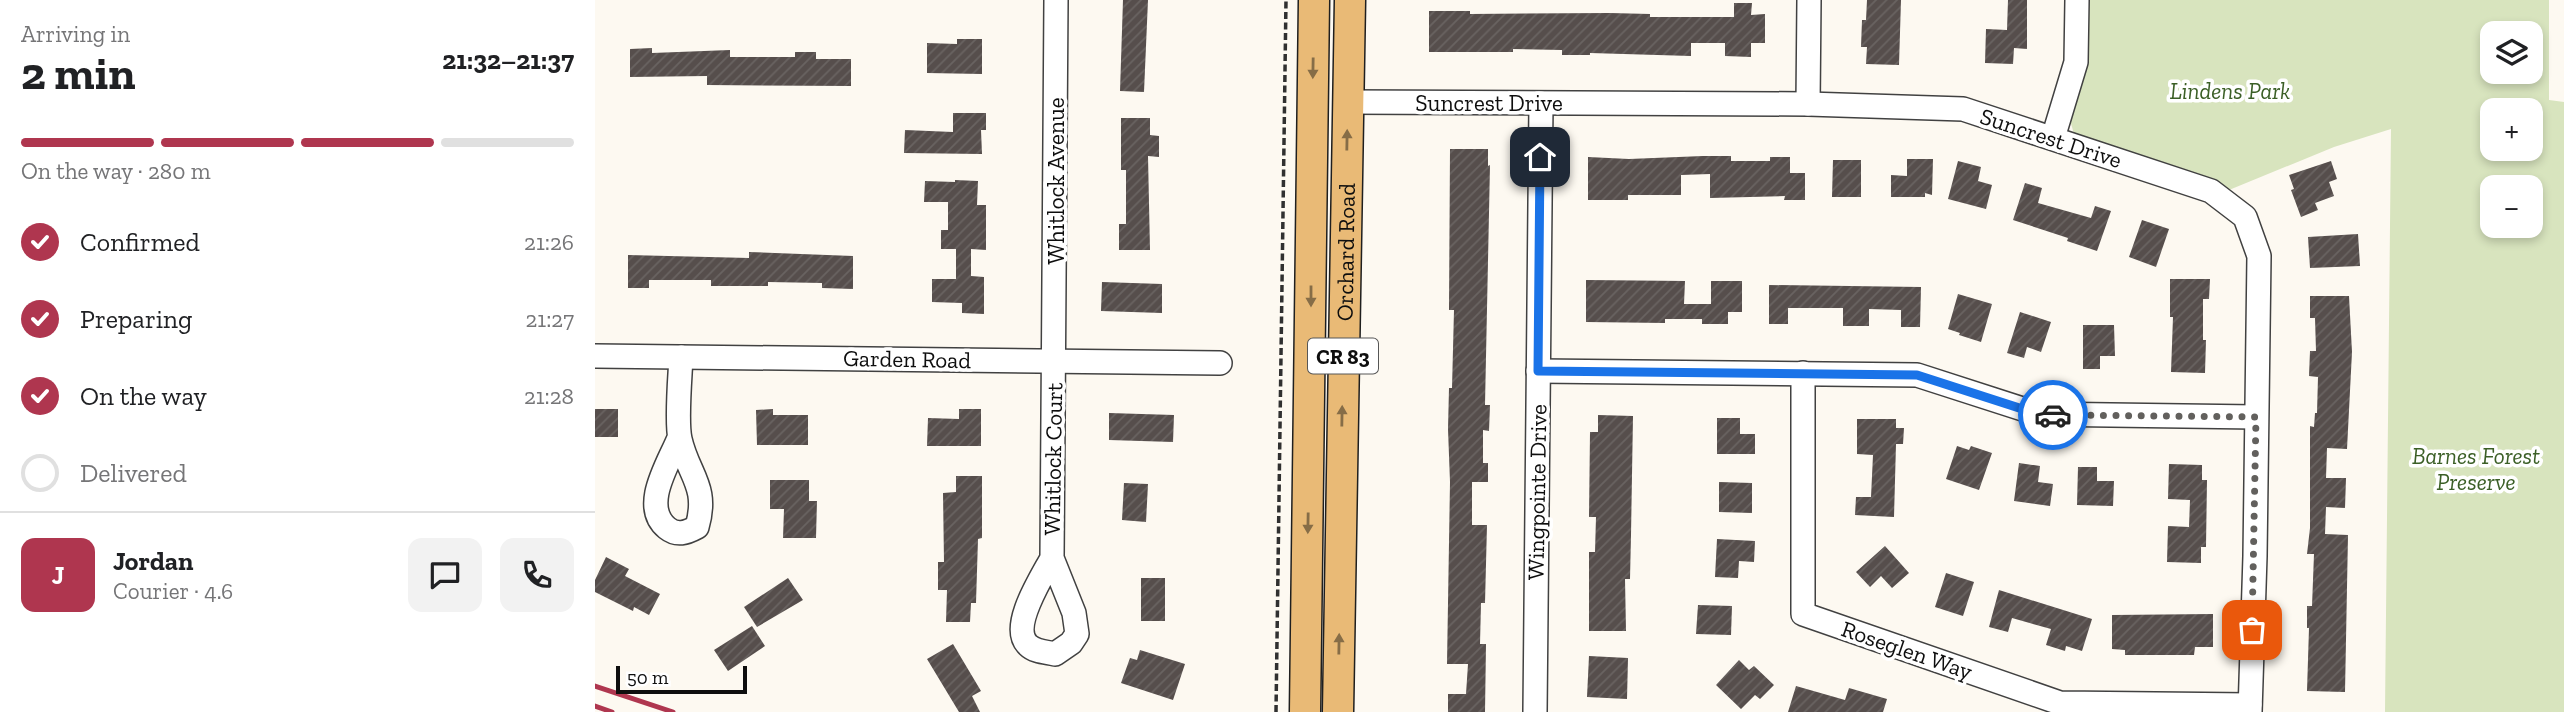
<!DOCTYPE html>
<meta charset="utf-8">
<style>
body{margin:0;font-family:"Zilla Slab",serif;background:#f2f2f2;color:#202124;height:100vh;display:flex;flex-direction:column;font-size:26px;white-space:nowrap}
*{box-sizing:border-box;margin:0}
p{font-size:23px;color:#757577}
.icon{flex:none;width:38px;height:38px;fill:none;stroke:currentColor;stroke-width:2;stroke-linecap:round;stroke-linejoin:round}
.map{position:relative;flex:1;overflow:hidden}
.drawer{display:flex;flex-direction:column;background:#fff;width:595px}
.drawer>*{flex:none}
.fabs{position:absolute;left:1885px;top:21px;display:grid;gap:14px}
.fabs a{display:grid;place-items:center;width:63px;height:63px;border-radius:14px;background:#fff;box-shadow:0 4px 10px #0003;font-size:35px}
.scale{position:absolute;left:21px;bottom:18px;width:131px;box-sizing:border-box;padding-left:7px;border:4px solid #0e0e0e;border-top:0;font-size:19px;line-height:24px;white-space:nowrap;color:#0e0e0e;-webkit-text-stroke:5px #fff;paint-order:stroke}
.pin{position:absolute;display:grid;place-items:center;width:60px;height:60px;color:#fff;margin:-30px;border-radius:14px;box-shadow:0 4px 10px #0006}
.courier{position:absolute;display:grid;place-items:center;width:70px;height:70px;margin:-35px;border:5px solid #1a73e8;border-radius:50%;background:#fff;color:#222;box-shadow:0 2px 9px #0007}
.overview em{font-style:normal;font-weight:700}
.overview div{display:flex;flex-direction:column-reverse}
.overview{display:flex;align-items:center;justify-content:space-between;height:119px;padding:0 21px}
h1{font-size:46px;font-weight:700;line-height:52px}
.bar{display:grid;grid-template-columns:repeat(4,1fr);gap:10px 7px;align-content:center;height:84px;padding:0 21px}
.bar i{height:9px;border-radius:5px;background:#e0e0e0}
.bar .on{background:#af364f}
.bar p{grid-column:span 4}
.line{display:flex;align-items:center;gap:18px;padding:0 21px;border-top:2px solid #e0e0e0}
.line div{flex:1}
.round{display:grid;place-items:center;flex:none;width:74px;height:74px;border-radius:14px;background:#f2f2f2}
ol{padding:0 21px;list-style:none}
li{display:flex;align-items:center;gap:21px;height:77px}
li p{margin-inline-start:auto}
li .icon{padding:7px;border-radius:50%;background:#af364f;color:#fff;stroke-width:4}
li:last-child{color:#757577}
li i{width:38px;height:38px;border:4px solid #e0e0e0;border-radius:50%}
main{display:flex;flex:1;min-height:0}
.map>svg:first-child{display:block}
.park{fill:#d8e4be;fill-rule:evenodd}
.building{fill:url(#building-hatch)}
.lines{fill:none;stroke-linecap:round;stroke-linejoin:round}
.minor-casing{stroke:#414141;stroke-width:26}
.major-casing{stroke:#1f1f1f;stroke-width:33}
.path{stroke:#303030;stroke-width:3.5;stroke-dasharray:7 3.5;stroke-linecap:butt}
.minor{stroke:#fff;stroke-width:23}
.major{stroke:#e9ba76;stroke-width:30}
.rail{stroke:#af364f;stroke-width:5}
.oneway{fill:#866d47}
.done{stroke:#62605d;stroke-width:7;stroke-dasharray:0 12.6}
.route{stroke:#1a73e8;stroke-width:9}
.labels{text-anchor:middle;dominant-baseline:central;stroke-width:7;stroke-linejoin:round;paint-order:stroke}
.shield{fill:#fff;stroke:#565656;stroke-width:2}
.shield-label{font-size:21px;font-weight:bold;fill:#0e0e0e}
.park-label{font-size:23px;font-style:italic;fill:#3b5f26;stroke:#fff}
.street-label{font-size:23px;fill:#0e0e0e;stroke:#fff}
</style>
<main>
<section class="drawer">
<div class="overview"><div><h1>2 min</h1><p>Arriving in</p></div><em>21:32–21:37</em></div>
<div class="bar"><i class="on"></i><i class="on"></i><i class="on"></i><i></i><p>On the way · 280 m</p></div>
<ol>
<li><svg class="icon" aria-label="check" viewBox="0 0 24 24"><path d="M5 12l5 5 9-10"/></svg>Confirmed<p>21:26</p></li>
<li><svg class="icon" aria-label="check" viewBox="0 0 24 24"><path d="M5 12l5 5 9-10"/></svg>Preparing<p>21:27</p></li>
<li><svg class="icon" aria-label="check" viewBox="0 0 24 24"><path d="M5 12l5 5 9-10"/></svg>On the way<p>21:28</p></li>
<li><i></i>Delivered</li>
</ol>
<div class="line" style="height:126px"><b class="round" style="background:#af364f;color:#fff">J</b><div><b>Jordan</b><p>Courier · 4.6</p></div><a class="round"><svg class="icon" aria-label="chat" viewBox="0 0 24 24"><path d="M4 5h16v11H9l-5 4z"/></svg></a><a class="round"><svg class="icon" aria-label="phone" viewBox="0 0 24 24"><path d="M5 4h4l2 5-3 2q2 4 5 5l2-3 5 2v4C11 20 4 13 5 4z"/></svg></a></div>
</section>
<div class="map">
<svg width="1969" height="712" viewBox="0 0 1969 712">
<defs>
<pattern id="building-hatch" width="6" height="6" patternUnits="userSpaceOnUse" patternTransform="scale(1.75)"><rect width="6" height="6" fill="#564e4c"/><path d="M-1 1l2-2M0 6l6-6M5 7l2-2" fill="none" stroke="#696361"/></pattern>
</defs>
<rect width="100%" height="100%" fill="#fdf9f1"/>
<!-- park -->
<path class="park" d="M1489,0H1954V100L1969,102V712H1790L1796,129L1739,147L1634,190L1479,134L1475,120ZM1897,33H1936V72H1897ZM1897,110H1936V149H1897ZM1897,187H1936V226H1897Z"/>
<!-- building -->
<g class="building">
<polygon points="528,0 553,0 549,92 525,91"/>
<polygon points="1272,0 1306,0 1304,65 1271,64 1272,47 1266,47 1267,20 1271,20"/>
<polygon points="1413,0 1432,0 1432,49 1419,48 1418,64 1390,63 1391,29 1412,30"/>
<polygon points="1139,3 1157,3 1156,15 1170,14 1170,43 1156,43 1156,57 1130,56 1130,43 1096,43 1096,56 995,53 995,55 967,55 967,50 918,49 918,52 834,52 834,11 875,11 875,14 1015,13 1055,14 1055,17 1139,17"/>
<polygon points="362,39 387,39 387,74 332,73 332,43 362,44"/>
<polygon points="57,48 57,53 135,50 135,57 200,57 200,52 221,52 221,59 256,59 256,86 112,85 112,76 35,77 35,49"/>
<polygon points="358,113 391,113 391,130 386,130 387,154 309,153 310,130 358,132"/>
<polygon points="526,118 555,118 555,135 564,136 564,157 553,156 555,250 524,250 524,224 531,224 531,170 526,170"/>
<polygon points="855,149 893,149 893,166 895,165 890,405 895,405 894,431 888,430 888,463 893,463 893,482 877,482 877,525 892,525 890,603 886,603 885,644 891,644 890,712 853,712 853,694 871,694 873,664 852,664 855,482 853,429 854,388 857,388 859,310 854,310"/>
<polygon points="1108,156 1136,156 1136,161 1175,161 1175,157 1195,157 1195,173 1210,173 1210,200 1189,200 1190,196 1115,198 1115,174 1086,175 1086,195 1033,195 1033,200 993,200 993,157 1034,159"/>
<polygon points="1312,159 1338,159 1337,195 1330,193 1330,197 1296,197 1296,175 1312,176"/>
<polygon points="1238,160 1266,160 1266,197 1237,197"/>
<polygon points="1363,161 1386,167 1383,181 1397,185 1391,209 1353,199"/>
<polygon points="1736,161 1742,179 1734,182 1739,196 1720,203 1723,210 1706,217 1696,190 1699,189 1694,175"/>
<polygon points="360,180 383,181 382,205 391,205 391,250 376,249 376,276 389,277 389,314 367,313 367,303 337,302 337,279 361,279 361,249 346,249 346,230 353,230 353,202 329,202 330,181 360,182"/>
<polygon points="1430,183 1447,188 1443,203 1496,218 1500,206 1516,211 1502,251 1472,241 1473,238 1418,220"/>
<polygon points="1547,220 1574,229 1561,267 1534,257"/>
<polygon points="1763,234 1765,266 1715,268 1713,237"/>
<polygon points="154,252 258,256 258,289 227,288 227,283 173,282 173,286 116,286 116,280 54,280 54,288 33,288 33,255 154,258"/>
<polygon points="1575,279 1615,279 1614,299 1608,299 1608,340 1611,340 1610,373 1576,372 1578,317 1575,317"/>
<polygon points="991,280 1090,281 1089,304 1116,304 1116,281 1147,281 1147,312 1133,312 1133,324 1107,324 1107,319 1070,319 1070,323 991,322"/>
<polygon points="507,282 567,284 567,313 506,311"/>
<polygon points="1174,285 1326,287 1325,327 1306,327 1306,310 1274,309 1274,326 1248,326 1248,308 1193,308 1193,324 1174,324"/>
<polygon points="1363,294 1397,304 1386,342 1364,335 1365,333 1353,329"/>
<polygon points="1715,296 1754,296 1757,352 1752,449 1732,448 1731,478 1751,478 1750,508 1731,507 1730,534 1753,535 1750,692 1712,691 1714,628 1712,628 1712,606 1717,606 1719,554 1712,554 1715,528 1715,426 1719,427 1720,413 1722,413 1723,377 1714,376 1715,351 1721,351 1720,318 1715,318"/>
<polygon points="1425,312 1456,322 1446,352 1432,347 1429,358 1412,353"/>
<polygon points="1488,325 1519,325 1520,356 1505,356 1505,369 1488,369"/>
<rect x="0" y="409" width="23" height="28"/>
<polygon points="178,409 178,415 213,415 213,445 162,445 161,410"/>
<polygon points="364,409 386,409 386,446 332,446 333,418 364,419"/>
<polygon points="514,413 579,415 578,442 514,440"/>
<polygon points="1003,415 1038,416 1036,535 1035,579 1030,579 1031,631 994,631 994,552 1000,552 1001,517 994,517 995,432 1003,432"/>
<polygon points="1122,418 1145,418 1145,434 1160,434 1160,454 1122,454"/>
<polygon points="1262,419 1301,419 1301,428 1309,428 1308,444 1301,444 1299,517 1260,515 1261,497 1276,497 1278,455 1262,454"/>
<polygon points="1362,446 1374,450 1376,446 1397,453 1384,490 1351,479"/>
<polygon points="1424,463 1445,466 1443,482 1458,484 1455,506 1419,501"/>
<polygon points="1574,464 1607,465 1607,480 1612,480 1611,547 1606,547 1606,563 1572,562 1573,526 1594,527 1595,500 1573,499"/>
<polygon points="1483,467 1502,467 1502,481 1519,481 1518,506 1482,505"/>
<polygon points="361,476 387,476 387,538 383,539 381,603 376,603 375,622 351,622 352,590 343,590 343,562 349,562 348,493 361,492"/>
<polygon points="175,480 214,480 214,501 222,501 221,538 188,538 189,509 175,509"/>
<polygon points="1124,482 1157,483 1157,513 1124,512"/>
<polygon points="529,483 553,484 551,522 527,520"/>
<polygon points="1122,539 1160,541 1159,562 1144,561 1143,578 1120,577"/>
<polygon points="1290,546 1314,573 1297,588 1286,576 1275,587 1261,572"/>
<polygon points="11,557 34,569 30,576 65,594 54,615 39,607 38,611 0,592 0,580"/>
<polygon points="1351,573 1379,582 1368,616 1340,607"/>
<polygon points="193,578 208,600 162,627 149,607"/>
<rect x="546" y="578" width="24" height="43"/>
<polygon points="1404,590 1497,619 1487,651 1471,646 1470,651 1451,645 1456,629 1417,618 1413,632 1394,627"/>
<polygon points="1103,605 1137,606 1136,635 1101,634"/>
<polygon points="1618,614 1618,647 1600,647 1599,655 1530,655 1530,650 1517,649 1517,615"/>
<polygon points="157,626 170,646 133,671 119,650"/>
<polygon points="358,644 386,691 377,696 385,712 364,712 332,659"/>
<polygon points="545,650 590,664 578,700 526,683 535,658 542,660"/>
<polygon points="994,656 1033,658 1032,699 992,697"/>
<polygon points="1144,660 1154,670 1159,666 1179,685 1165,699 1160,695 1146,709 1121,685"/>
<polygon points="1201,686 1250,700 1254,688 1292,699 1288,712 1193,712"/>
</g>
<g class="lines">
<!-- minor casing -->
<g class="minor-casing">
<g id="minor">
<polyline points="752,102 1213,104 1368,109 1616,191 1650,217 1664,256 1660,556 1655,712"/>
<polyline points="1213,104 1214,0"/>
<polyline points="1458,138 1481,62 1482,0"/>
<polyline points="0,356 625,363"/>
<polyline points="943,371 1322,375 1443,414 1661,417"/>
<polyline points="1208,373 1208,614 1465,703 1655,705"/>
<path d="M84,438C74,463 45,506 72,528C82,536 91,533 102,527C114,486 93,475 85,439C81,421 85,378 86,357"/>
<path d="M457,558L479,613L482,634L476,643L460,654C452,652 440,652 433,645C414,627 447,577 457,558L461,0"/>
<polyline points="940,712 946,103"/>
</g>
</g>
<!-- major casing -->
<g class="major-casing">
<g id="major">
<polyline points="710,712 719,0"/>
<path id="s1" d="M743,712L755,0"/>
</g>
</g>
<!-- path -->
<polyline class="path" points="681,712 691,0"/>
<!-- minor -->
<use href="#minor" class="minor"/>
<!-- major -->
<use href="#major" class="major"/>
<!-- rail -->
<g class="rail">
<polyline points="0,686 78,712"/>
<polyline points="0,706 17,712"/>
</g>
</g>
<!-- one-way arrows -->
<defs><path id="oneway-solid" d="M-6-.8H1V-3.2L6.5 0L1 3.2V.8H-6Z" transform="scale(1.75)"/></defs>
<g class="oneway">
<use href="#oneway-solid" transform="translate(718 68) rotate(91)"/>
<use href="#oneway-solid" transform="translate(752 140) rotate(-89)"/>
<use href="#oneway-solid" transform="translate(716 296) rotate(90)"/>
<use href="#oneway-solid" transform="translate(747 416) rotate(-89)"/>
<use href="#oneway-solid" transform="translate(713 523) rotate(91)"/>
<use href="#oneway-solid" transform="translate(744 644) rotate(-89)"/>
</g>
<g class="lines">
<!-- done -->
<polyline class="done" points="1458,415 1661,417 1657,630"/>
<!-- route -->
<polyline class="route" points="945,157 943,371 1322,375 1443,414 1458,415"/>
</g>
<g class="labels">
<!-- shield labels -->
<rect class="shield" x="713" y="338.5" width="70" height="35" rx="5"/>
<g class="shield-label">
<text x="748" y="356">CR 83</text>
</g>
<!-- park labels -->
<g class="park-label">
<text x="1635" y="91">Lindens Park</text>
<text x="1881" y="456">Barnes Forest<tspan x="1881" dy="26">Preserve</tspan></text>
</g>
<!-- street labels -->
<g class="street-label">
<text x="894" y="103">Suncrest Drive</text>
<text transform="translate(1456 138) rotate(18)">Suncrest Drive</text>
<text transform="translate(461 181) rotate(-90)">Whitlock Avenue</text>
<text stroke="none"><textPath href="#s1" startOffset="460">Orchard Road</textPath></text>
<text transform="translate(312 359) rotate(1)">Garden Road</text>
<text transform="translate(458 459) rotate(-89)">Whitlock Court</text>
<text transform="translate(942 492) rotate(-89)">Wingpointe Drive</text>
<text transform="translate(1312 650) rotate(19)">Roseglen Way</text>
</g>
</g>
</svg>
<div class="fabs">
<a><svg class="icon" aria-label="layers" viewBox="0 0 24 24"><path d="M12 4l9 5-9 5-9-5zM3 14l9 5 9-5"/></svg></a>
<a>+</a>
<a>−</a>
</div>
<div class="scale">50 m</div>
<div class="pin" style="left:1657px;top:630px;background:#ea580c"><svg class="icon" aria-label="bag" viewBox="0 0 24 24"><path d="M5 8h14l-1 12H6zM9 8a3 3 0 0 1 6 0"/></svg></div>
<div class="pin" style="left:945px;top:157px;background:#1f2937"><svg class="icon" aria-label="home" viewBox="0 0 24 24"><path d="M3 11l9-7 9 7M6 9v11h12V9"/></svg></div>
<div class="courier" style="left:1458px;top:415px"><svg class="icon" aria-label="car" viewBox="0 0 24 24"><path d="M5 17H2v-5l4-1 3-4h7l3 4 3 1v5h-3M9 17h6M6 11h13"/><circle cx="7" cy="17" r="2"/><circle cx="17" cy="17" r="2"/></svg></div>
</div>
</main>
